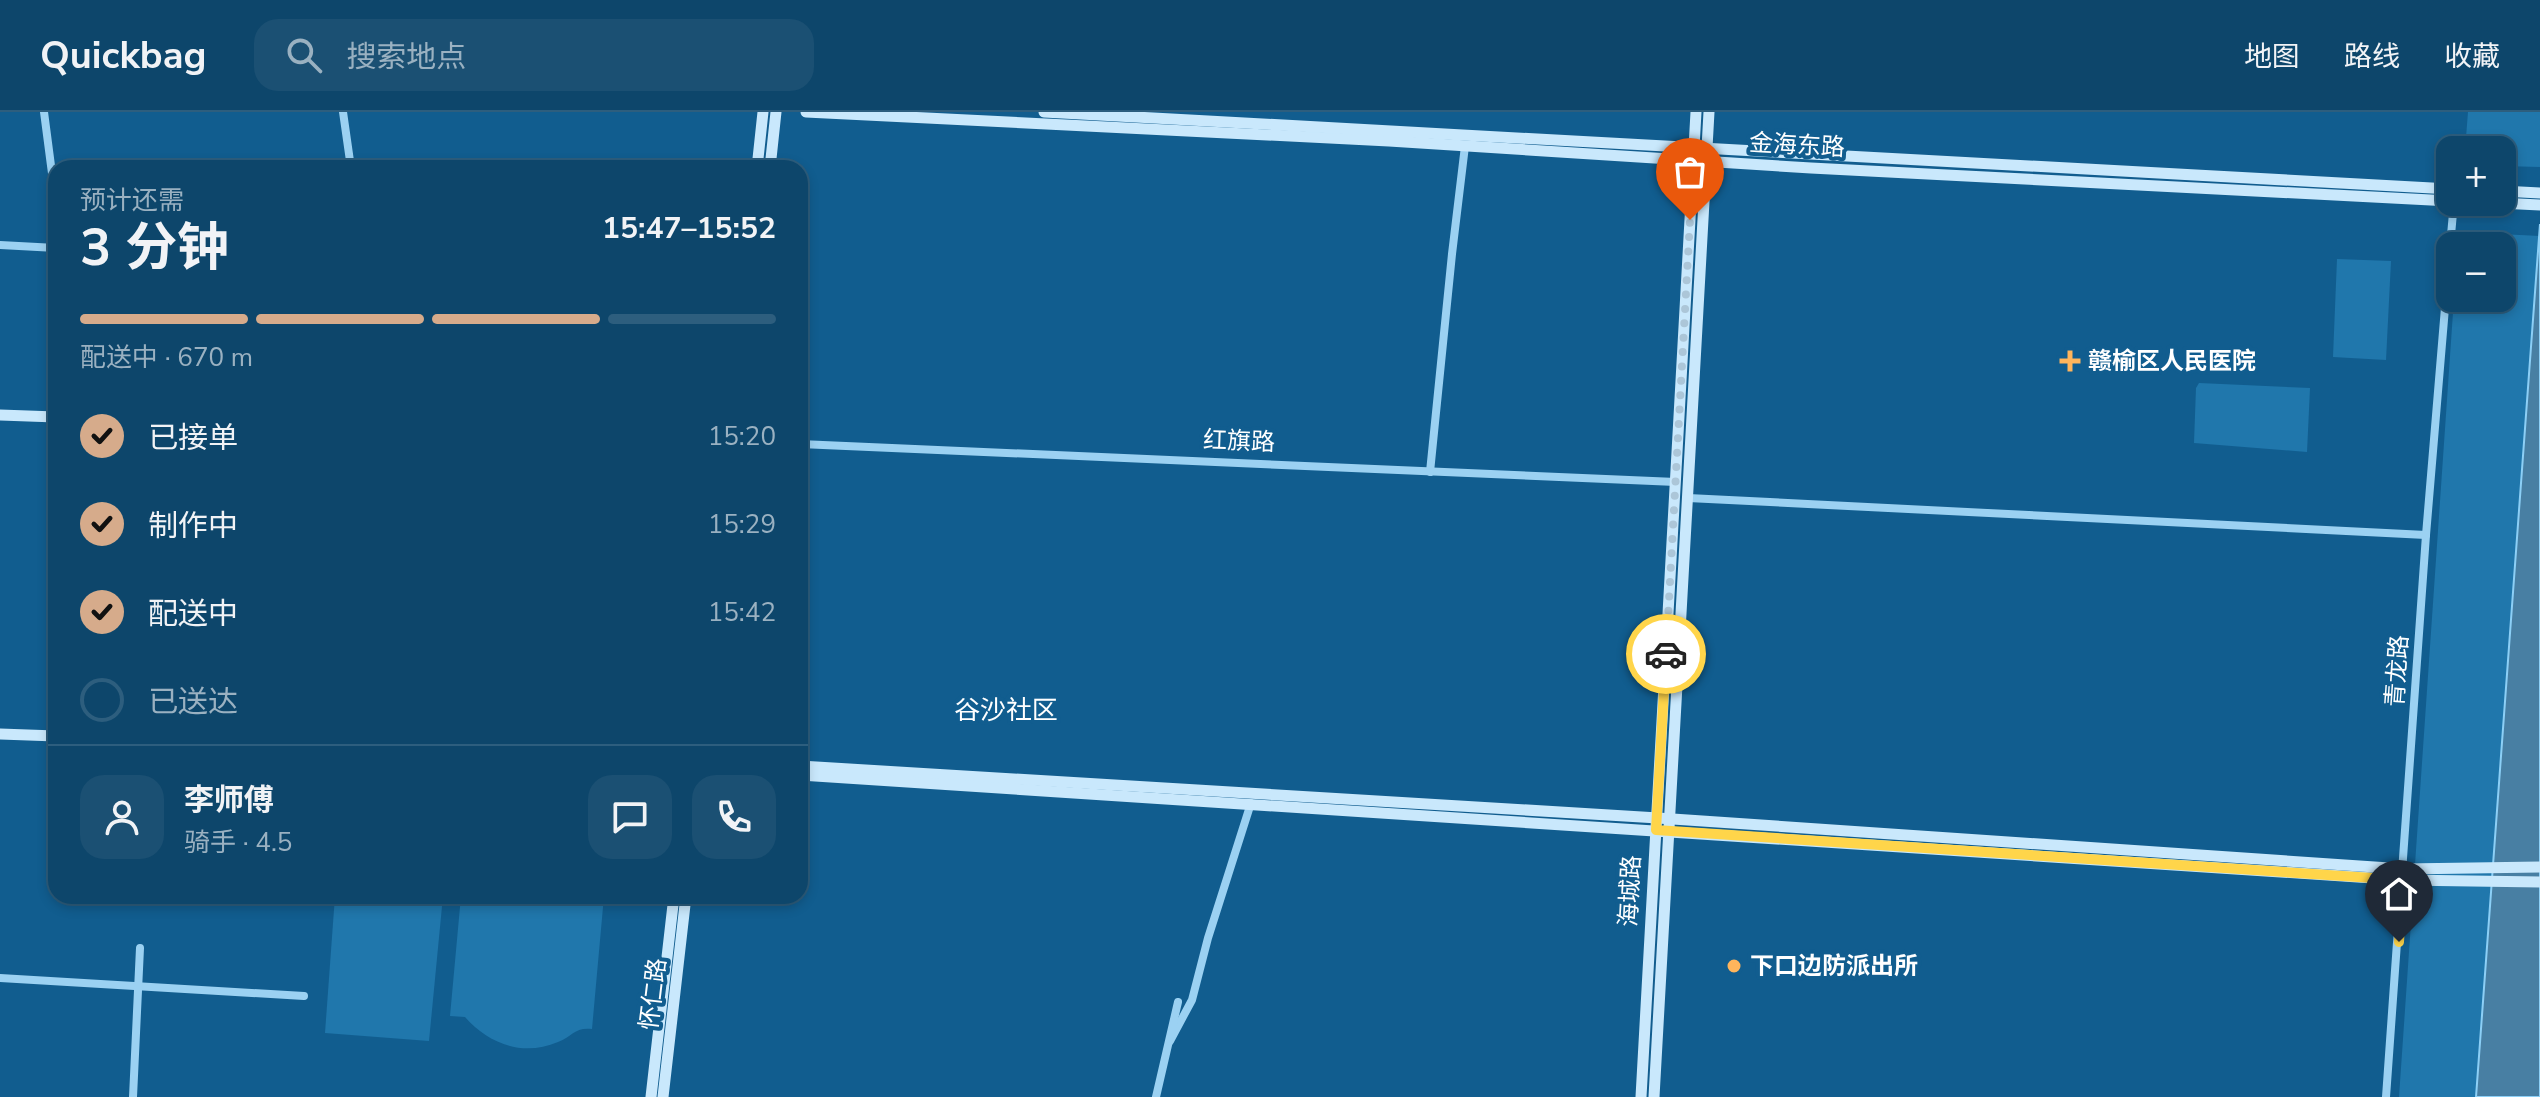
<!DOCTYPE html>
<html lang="zh">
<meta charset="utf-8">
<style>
body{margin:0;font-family:"Nunito Sans","Noto Sans SC",sans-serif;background:#1b5073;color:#f1f3f6;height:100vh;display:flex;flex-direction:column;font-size:30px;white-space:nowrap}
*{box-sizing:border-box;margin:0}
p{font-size:26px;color:#9ab1c1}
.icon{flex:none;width:44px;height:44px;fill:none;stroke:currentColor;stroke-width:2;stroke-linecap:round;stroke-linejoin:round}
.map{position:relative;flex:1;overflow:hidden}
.details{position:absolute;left:48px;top:48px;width:760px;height:744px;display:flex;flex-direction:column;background:#0d466b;border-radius:24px;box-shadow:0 4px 12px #0003,0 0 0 2px #2d5e7e}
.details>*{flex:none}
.buttons{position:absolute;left:2436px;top:24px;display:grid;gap:16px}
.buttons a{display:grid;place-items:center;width:80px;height:80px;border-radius:16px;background:#0d466b;box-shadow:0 4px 12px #0003,0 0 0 2px #2d5e7e;font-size:40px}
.pin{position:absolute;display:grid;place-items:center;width:68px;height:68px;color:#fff;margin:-82px -34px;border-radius:50% 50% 50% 0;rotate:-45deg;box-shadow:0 0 8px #0007}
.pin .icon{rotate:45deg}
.courier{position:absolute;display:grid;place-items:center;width:80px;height:80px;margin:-40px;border:6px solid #ffd54a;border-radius:50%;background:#fff;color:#222;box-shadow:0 2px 10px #0007}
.headline em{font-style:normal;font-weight:700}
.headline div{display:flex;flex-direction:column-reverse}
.headline{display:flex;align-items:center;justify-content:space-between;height:136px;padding:0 32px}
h1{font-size:52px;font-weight:700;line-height:60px}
.bar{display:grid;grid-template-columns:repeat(4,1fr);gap:12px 8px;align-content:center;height:96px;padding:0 32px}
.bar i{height:10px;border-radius:6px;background:#2d5e7e}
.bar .current{background:#d6ab8b}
.bar p{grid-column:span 4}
.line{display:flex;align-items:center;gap:20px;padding:0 32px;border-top:2px solid #2d5e7e}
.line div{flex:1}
.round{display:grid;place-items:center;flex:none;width:84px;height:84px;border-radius:24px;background:#1b5073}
ol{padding:0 32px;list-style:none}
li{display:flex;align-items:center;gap:24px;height:88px}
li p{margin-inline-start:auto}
li .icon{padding:8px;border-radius:50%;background:#d6ab8b;color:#111;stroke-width:4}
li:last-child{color:#9ab1c1}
li i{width:44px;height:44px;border:4px solid #2d5e7e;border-radius:50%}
header{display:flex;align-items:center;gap:48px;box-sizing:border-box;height:112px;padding:0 40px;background:#0d466b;border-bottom:2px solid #2d5e7e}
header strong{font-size:38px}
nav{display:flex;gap:44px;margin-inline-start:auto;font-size:28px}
.search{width:560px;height:72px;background:#1b5073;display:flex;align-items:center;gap:20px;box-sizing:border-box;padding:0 28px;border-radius:24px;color:#9ab1c1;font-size:30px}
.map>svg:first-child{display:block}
.green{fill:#2077ac}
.water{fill:#487fa3;stroke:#8ccff6;stroke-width:2}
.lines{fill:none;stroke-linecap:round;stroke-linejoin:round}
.street{stroke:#9bd1f2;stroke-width:8}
.secondary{stroke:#c9e8fc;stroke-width:11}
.done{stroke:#acc6d8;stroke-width:8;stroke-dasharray:0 14.4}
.route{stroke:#ffd54a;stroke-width:10}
.poi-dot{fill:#ffb55c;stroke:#115d8f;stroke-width:3}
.labels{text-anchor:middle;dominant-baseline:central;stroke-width:8;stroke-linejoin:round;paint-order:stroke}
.street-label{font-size:24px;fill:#fff;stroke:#115d8f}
.poi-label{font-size:24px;font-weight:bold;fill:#fff;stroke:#115d8f;text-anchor:start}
.neighbourhood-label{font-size:26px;fill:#fff;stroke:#115d8f}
</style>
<header>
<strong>Quickbag</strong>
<div class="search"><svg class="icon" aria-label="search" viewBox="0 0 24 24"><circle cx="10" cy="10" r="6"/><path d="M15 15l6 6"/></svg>搜索地点</div>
<nav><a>地图</a><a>路线</a><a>收藏</a></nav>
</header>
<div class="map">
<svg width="2540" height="985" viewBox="0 0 2540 985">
<rect width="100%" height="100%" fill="#115d8f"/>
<!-- green -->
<g class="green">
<polygon points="2468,0 2540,0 2540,55 2502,54 2502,38 2465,38"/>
<polygon points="2459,120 2540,124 2540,985 2399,985 2454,186 2502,186 2502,134 2458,134"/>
<polygon points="2337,147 2391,149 2386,248 2333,245"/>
<polygon points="2199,271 2310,276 2307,340 2194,331 2196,276"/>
<polygon points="335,784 443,784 429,929 325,921"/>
<path d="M461,784H604L592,917C575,915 573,924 558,930C523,945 489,932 465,905L450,904Z"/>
</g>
<!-- water -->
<polygon class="water" points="2540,112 2540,985 2476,985"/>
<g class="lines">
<!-- street -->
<g class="street">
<polyline points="44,0 56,92"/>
<polyline points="343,0 351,56"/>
<polyline points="0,133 56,136"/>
<polyline points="2450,134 2454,90"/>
<polyline points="800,332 1676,370"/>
<polyline points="1430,360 1452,142 1465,34"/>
<polyline points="1688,386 2426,423"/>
<polyline points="0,866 304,884"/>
<polyline points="1170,929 1192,888 1208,826 1251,691"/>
<polyline points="133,985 140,836"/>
<polyline points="1156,985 1178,890"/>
<polyline points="2386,985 2426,423 2450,136"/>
</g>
<!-- secondary -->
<g class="secondary">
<polyline points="806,0 1389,29 1811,56 2450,89"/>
<path d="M1044,0C1513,23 1981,54 2450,77"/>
<polyline points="757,56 763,0"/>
<polyline points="770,56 776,0"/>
<polyline points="2502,79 2540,81"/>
<polyline points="2479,90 2540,93"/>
<polyline points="0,303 56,305"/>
<polyline points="0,622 56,624"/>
<polyline points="800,654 1658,706 2404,757 2540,755"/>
<polyline points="800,663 2403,768 2540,770"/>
<polyline points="651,985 674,784"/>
<polyline points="663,985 686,784"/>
<polyline points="1641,985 1696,0"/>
<polyline points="1654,985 1709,0"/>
</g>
</g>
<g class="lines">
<!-- done -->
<polyline class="done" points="1666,542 1690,108"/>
<!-- route -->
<polyline class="route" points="1666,542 1656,718 2403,768 2399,830"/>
</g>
<!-- markers -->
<g class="poi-dot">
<path d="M2066 237h8v8h8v8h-8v8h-8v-8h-8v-8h8z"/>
<circle cx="1734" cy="854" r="8"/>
</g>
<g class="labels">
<!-- street labels -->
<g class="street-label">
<text transform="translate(1797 33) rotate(3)">金海东路</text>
<text transform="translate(1239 329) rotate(2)">红旗路</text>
<text transform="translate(2397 559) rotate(-86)">青龙路</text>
<text transform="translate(1630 779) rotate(-87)">海城路</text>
<text transform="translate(653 882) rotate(-83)">怀仁路</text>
</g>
<!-- poi labels -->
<g class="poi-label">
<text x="2088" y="249">赣榆区人民医院</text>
<text x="1750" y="854">下口边防派出所</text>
</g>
<!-- neighbourhood labels -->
<g class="neighbourhood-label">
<text x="1006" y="598">谷沙社区</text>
</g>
</g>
</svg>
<div class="buttons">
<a>+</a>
<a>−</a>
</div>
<div class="pin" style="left:1690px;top:108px;background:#ea580c"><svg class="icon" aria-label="bag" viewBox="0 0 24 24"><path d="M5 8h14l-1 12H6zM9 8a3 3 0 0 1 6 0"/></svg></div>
<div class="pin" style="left:2399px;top:830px;background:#1f2937"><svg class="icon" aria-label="home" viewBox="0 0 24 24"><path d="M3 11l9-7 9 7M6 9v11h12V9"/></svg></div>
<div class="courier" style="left:1666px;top:542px"><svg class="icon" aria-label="car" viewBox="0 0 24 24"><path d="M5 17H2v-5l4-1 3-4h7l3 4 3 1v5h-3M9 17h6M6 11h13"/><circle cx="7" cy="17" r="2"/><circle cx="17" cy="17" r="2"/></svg></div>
<section class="details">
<div class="headline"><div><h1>3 分钟</h1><p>预计还需</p></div><em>15:47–15:52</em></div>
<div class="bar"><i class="current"></i><i class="current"></i><i class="current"></i><i></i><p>配送中 · 670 m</p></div>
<ol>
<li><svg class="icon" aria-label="check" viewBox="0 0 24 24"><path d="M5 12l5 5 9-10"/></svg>已接单<p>15:20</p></li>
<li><svg class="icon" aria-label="check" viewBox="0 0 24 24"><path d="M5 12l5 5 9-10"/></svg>制作中<p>15:29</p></li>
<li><svg class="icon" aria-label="check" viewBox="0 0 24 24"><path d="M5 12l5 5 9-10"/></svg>配送中<p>15:42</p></li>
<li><i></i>已送达</li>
</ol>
<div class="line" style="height:144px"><a class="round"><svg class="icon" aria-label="person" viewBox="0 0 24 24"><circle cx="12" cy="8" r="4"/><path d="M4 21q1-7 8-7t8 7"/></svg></a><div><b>李师傅</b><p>骑手 · 4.5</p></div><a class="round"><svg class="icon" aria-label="chat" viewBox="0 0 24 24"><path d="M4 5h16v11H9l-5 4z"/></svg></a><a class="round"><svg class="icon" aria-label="phone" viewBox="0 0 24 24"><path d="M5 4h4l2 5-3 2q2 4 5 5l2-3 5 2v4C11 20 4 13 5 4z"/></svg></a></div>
</section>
</div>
